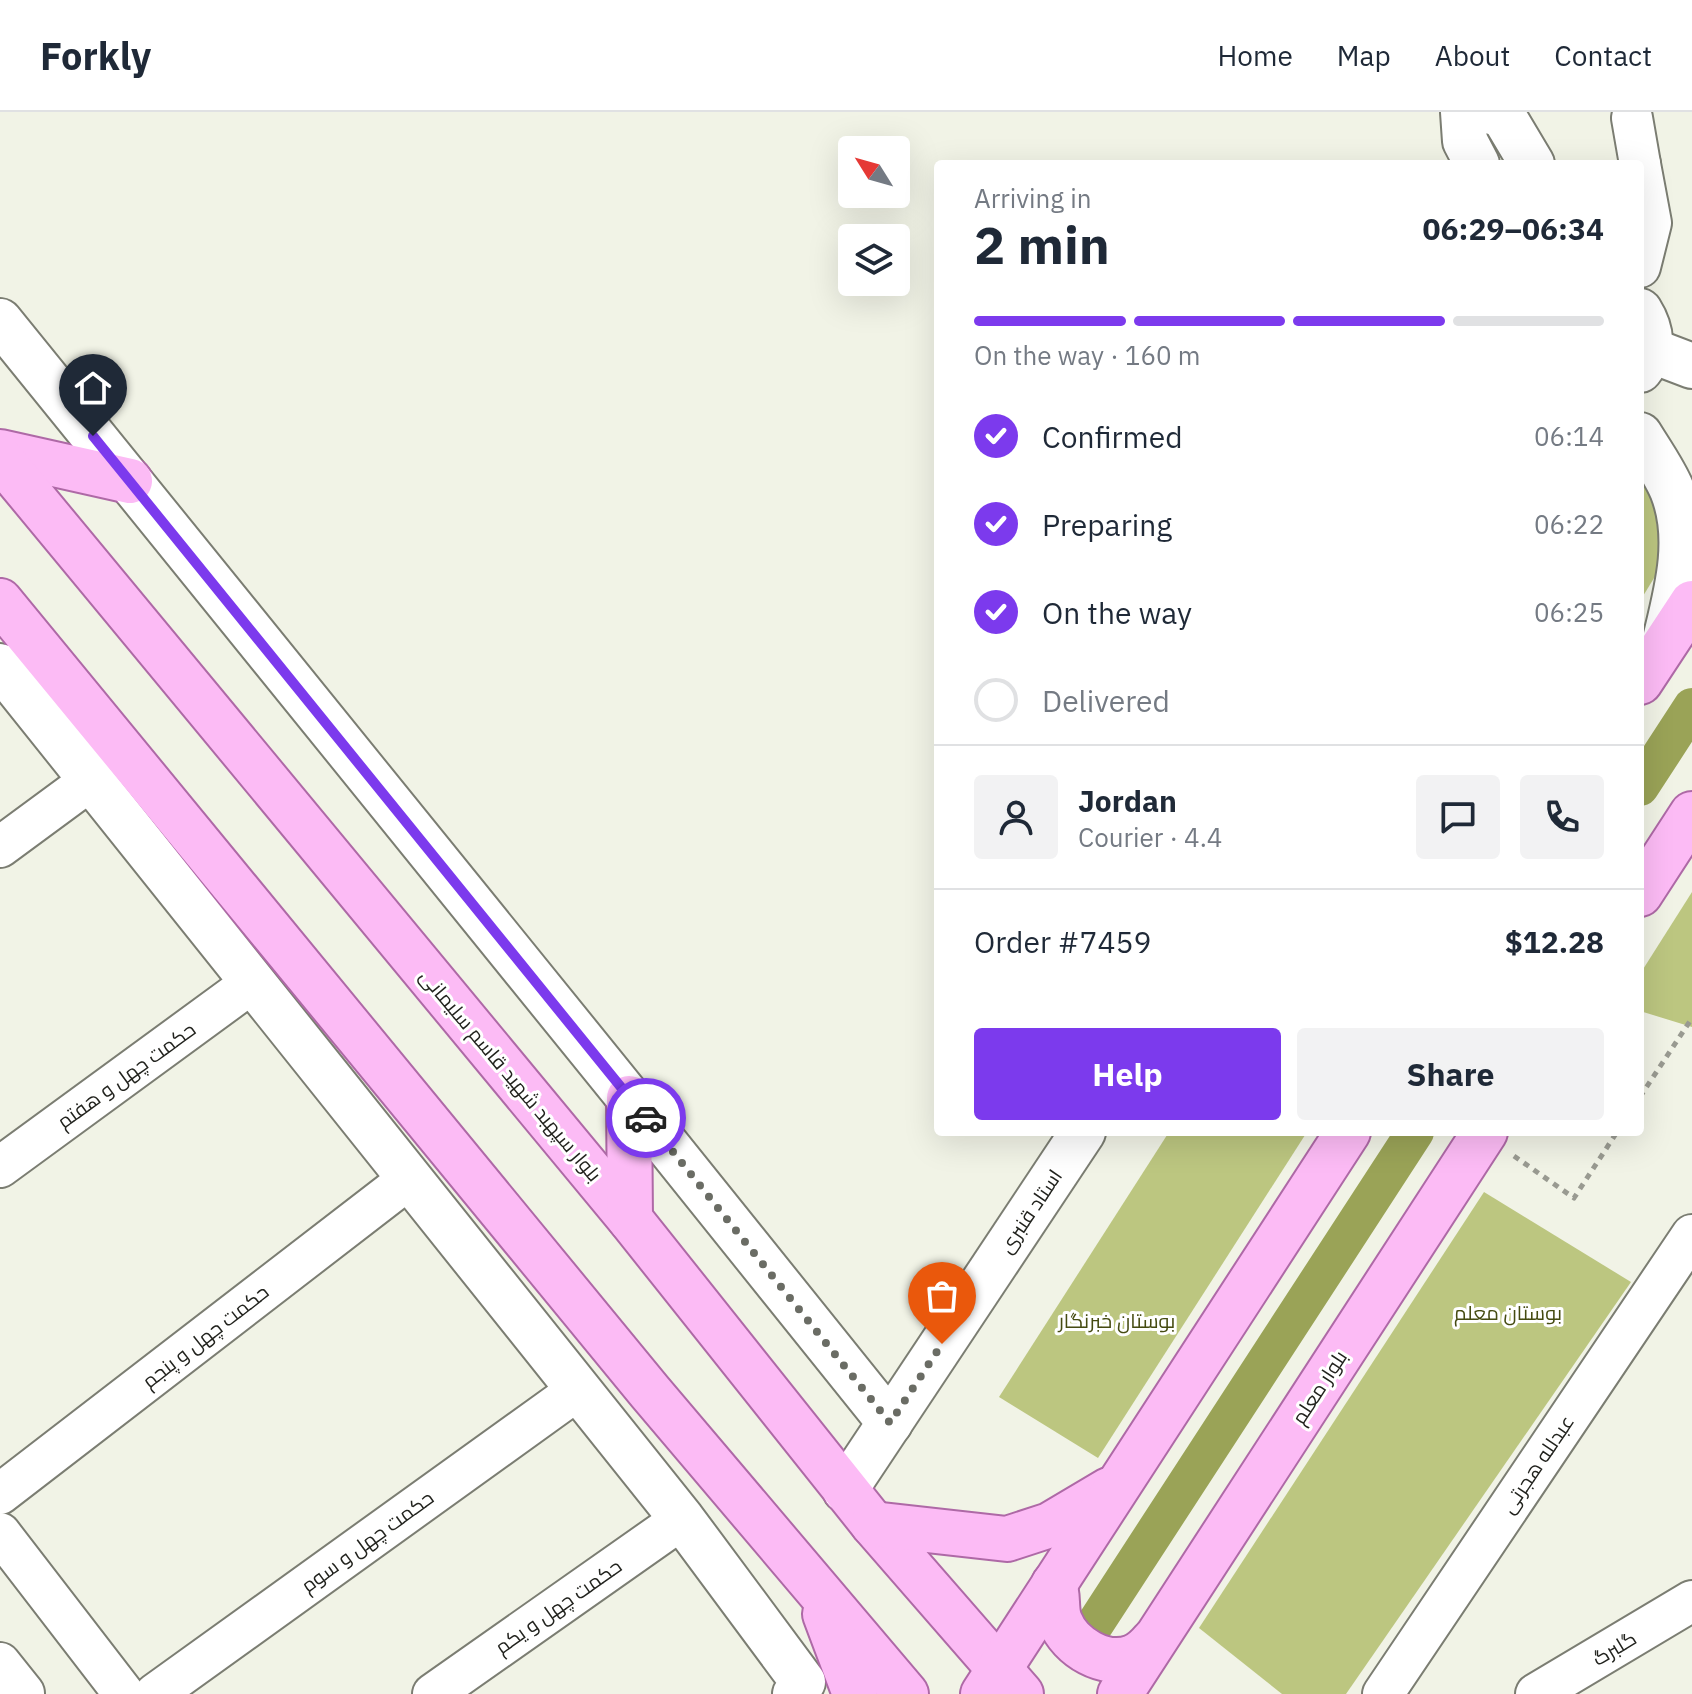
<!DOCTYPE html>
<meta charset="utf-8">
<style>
body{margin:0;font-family:"IBM Plex Sans",Cairo,sans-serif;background:#f2f2f3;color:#1f2937;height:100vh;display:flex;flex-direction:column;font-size:30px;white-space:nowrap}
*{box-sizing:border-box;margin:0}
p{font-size:26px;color:#747a83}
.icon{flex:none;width:44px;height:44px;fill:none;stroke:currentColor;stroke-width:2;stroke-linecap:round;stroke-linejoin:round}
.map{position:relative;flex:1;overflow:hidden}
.drawer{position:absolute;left:934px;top:48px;width:710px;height:976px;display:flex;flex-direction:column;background:#fff;border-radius:8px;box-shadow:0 8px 32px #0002}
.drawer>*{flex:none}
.needle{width:52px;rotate:307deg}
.tools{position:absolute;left:838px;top:24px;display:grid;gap:16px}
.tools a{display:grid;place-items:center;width:72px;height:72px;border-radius:8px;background:#fff;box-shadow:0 8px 32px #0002;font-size:40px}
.pin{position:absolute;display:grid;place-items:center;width:68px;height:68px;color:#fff;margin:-82px -34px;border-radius:50% 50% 50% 0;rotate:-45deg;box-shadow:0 0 8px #0007}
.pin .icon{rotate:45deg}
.courier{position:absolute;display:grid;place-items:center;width:80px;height:80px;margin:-40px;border:6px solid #7c3aed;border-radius:50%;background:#fff;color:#222;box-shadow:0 2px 10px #0007}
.summary em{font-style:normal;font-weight:700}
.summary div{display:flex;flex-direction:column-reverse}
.summary{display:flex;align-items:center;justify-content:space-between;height:136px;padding:0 40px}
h1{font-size:52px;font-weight:700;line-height:60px}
.bar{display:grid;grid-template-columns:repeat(4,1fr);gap:12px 8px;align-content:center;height:96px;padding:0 40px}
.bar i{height:10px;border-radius:6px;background:#e0e1e3}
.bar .current{background:#7c3aed}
.bar p{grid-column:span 4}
.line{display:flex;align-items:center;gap:20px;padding:0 40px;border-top:2px solid #e0e1e3}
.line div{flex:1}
.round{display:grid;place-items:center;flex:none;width:84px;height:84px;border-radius:8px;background:#f2f2f3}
ol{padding:0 40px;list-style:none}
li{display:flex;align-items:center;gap:24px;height:88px}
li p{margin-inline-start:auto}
li .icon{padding:8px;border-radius:50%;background:#7c3aed;color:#fff;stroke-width:4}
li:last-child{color:#747a83}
li i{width:44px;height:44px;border:4px solid #e0e1e3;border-radius:50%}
.action{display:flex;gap:16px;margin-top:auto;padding:16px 40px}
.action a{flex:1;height:92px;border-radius:8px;background:#7c3aed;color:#fff;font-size:32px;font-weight:700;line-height:92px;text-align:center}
.action a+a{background:#f2f2f3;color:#1f2937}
header{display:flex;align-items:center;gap:48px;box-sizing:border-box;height:112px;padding:0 40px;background:#fff;border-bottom:2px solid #e0e1e3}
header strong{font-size:38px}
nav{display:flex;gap:44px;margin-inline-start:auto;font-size:28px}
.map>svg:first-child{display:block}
.green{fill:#bcc680}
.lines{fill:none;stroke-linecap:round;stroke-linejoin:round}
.canal{stroke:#9aa357;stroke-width:38}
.minor-casing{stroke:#7b7d72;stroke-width:44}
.tertiary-casing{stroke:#7b7d72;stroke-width:48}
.primary-casing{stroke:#ae69a6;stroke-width:48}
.path{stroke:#999a91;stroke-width:5;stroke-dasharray:6 6;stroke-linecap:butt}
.minor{stroke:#fff;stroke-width:40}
.tertiary{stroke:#fff;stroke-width:44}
.primary{stroke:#fcbbf5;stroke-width:44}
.done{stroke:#6a6c64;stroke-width:8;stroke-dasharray:0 14.4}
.route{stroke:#7c3aed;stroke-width:10}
.labels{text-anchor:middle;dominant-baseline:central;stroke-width:6;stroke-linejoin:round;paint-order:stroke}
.street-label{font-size:20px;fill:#22231e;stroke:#fff}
.park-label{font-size:20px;fill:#454b11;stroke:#fff}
</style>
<header>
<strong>Forkly</strong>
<nav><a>Home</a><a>Map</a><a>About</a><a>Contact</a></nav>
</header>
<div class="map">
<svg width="1692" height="1582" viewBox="0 0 1692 1582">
<rect width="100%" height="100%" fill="#f1f3e6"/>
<!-- green -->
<g class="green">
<polygon points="1640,326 1646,326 1662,453 1640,489"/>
<polygon points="1692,780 1692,915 1640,899 1640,862"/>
<polygon points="1169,1020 1307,1020 1098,1346 999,1285"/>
<polygon points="1484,1080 1631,1170 1346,1582 1282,1582 1199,1516"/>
</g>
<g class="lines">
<!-- canal -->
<g class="canal">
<polyline points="1640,675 1692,595"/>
<polyline points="1095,1512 1415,1020"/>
</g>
<!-- minor casing -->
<g class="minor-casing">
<g id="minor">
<polyline points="1632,6 1640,52"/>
<polyline points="1640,52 1651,111 1640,155"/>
<polyline points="0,735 91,668"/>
<polyline points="0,1055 253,870"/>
<polyline points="0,1382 410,1066"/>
<polyline points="0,1421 124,1582"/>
<polyline points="0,1551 24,1581"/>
<polyline points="155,1582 579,1277"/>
<polyline points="433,1582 682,1407"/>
<polyline points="1383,1582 1692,1123"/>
<polyline points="1536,1582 1692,1489"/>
</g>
</g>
<!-- tertiary casing -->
<g class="tertiary-casing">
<g id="tertiary">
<polyline points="1463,0 1465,29 1477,52"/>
<polyline points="1493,0 1504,5 1532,52"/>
<path d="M1640,199C1652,218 1655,239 1640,258"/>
<polyline points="0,209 629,986 890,1311"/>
<polyline points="1650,238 1692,254"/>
<path d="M1640,323C1651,341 1664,359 1672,378C1692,428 1676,482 1664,532"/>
<polyline points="0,554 682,1407 803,1570 795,1582"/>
<polyline points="845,1378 1083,1020"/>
</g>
</g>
<!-- primary casing -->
<g class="primary-casing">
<g id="primary">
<polyline points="0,340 130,369"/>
<polyline points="0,346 630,1107 873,1412 1021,1582"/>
<polyline points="0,489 650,1280 906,1582"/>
<polyline points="1640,570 1692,491"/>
<polyline points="1640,782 1692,702"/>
<polyline points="629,986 630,1107"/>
<polyline points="873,1412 1007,1427 1050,1413 1109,1378"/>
<path d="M1054,1472C1059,1484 1055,1497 1060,1509C1070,1535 1105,1556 1133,1545C1140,1542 1148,1535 1153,1529"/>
<polyline points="825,1502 855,1582"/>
<polyline points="983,1582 1348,1020"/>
<polyline points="1120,1582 1485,1020"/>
</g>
</g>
<!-- path -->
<g class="path">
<polyline points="1640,985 1692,906"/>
<polyline points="1514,1044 1574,1086 1617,1020"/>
</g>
<!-- minor -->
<use href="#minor" class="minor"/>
<!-- tertiary -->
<use href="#tertiary" class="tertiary"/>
<!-- primary -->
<use href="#primary" class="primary"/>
</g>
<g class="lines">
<!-- done -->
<polyline class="done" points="646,1006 890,1311 942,1232"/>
<!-- route -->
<polyline class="route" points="93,324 646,1006"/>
</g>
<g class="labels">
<!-- street labels -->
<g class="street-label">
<text transform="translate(126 963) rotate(-36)">حکمت چهل و هفتم</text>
<text transform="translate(511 963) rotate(50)">بلوار سپهبد شهید قاسم سلیمانی</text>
<text transform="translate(1030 1099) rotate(-56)">استاد قنبری</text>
<text transform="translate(205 1224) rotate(-38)">حکمت چهل و پنجم</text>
<text transform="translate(1319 1275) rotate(-57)">بلوار معلم</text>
<text transform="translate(1537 1352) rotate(-56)">عبدلله هجرتی</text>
<text transform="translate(367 1429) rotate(-36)">حکمت چهل و سوم</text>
<text transform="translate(558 1494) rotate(-35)">حکمت چهل و یکم</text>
<text transform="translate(1614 1536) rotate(-31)">گلبرگ</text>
</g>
<!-- park labels -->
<g class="park-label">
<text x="1508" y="1200">بوستان معلم</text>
<text x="1117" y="1208">بوستان خبرنگار</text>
</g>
</g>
</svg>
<div class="tools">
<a><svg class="needle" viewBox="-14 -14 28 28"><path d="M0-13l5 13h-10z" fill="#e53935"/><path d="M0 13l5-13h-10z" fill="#747a83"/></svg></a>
<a><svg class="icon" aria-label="layers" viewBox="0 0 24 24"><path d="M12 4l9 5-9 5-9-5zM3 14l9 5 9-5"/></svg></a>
</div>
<div class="pin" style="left:942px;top:1232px;background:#ea580c"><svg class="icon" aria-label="bag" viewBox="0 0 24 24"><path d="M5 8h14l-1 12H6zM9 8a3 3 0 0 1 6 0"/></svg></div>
<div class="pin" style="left:93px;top:324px;background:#1f2937"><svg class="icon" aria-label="home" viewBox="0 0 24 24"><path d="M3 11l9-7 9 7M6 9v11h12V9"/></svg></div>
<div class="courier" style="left:646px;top:1006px"><svg class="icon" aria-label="car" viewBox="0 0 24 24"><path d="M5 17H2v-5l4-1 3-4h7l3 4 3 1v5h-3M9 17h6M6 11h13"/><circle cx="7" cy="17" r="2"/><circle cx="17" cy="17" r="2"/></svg></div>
<section class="drawer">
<div class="summary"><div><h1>2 min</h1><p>Arriving in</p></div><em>06:29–06:34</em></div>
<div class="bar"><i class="current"></i><i class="current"></i><i class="current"></i><i></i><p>On the way · 160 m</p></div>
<ol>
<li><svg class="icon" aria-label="check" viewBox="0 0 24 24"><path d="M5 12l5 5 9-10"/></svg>Confirmed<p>06:14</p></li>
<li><svg class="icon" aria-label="check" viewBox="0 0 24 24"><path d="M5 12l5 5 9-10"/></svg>Preparing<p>06:22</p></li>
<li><svg class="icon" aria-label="check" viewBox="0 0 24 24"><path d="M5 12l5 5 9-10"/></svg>On the way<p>06:25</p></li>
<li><i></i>Delivered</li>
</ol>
<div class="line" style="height:144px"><a class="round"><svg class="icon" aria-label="person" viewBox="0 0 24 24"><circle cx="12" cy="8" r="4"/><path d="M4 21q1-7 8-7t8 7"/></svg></a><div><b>Jordan</b><p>Courier · 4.4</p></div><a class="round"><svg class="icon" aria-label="chat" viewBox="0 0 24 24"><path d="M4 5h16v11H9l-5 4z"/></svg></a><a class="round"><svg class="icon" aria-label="phone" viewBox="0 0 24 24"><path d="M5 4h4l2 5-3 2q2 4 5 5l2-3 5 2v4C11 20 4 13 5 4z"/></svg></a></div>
<div class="line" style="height:104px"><div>Order #7459</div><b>$12.28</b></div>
<div class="action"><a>Help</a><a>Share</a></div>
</section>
</div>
